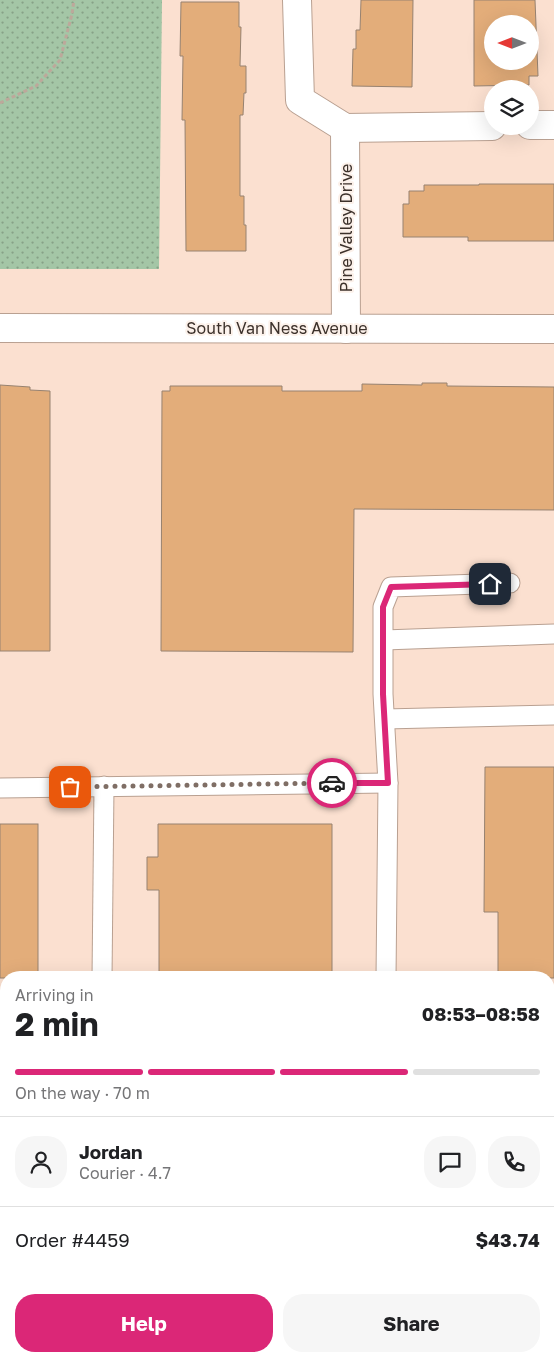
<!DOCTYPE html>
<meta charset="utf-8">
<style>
body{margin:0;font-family:"Golos Text",sans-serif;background:#f6f6f6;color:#202124;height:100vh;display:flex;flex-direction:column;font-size:19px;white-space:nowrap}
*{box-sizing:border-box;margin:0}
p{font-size:16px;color:#757577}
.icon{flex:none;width:28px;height:28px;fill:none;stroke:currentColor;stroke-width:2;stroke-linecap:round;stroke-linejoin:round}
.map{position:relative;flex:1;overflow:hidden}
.sheet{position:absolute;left:0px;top:971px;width:555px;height:391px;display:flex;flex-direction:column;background:#fff;border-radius:20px 20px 0 0;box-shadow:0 5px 20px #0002}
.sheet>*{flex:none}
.needle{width:32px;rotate:270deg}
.controls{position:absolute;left:484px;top:15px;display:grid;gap:10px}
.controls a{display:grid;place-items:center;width:55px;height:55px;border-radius:50%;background:#fff;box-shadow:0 5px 20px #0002;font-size:25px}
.pin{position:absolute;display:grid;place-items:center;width:42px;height:42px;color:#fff;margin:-21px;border-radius:10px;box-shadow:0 2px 8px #0006}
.courier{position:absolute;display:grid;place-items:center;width:50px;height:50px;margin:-25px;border:4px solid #db2777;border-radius:50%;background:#fff;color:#222;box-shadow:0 1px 6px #0007}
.overview em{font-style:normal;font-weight:700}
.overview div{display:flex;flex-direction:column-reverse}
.overview{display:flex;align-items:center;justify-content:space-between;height:85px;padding:0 15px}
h1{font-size:32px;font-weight:700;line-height:38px}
.bar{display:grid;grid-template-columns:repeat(4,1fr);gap:8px 5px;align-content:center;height:60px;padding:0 15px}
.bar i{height:6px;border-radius:4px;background:#e0e0e0}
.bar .on{background:#db2777}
.bar p{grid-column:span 4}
.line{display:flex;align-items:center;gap:12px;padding:0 15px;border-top:1px solid #e0e0e0}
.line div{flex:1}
.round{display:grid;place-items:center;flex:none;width:52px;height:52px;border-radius:20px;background:#f6f6f6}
.action{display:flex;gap:10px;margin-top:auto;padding:10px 15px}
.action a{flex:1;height:58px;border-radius:20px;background:#db2777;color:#fff;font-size:20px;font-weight:700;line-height:58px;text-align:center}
.action a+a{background:#f6f6f6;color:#202124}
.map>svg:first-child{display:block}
.grass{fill:url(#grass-dots)}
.building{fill:#e3ad7a;stroke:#978270;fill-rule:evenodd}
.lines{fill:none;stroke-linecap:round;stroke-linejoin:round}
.service-casing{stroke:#b9a091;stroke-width:21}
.minor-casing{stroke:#b9a091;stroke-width:30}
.secondary-casing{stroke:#b9a091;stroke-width:30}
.path{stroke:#bda89b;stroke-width:3;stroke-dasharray:4 2.5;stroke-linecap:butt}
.service{stroke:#fff;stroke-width:19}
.minor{stroke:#fff;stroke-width:28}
.secondary{stroke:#fff;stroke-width:28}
.done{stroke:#7f6e65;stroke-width:5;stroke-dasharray:0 9}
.route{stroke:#db2777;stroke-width:6}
.labels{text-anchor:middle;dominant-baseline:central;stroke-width:4;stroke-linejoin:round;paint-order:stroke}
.street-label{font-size:16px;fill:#3c312b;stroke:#fcf1ea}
</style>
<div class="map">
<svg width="554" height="1362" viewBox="0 0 554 1362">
<defs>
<pattern id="grass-dots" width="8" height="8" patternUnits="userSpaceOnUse" patternTransform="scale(1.25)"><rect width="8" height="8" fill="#a4c6a6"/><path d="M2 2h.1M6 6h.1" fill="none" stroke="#87a187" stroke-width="1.8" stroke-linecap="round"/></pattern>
</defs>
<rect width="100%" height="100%" fill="#fbe0d0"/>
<!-- grass -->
<polygon class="grass" points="0,0 162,0 159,269 0,269"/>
<!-- building -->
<g class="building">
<polygon points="361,0 413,0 412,87 352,86 353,49 356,49 356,30 360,30"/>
<path d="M474,0H535L538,76H529V85L474,86ZM492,24H530V61H492Z"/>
<polygon points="181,2 239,2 239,27 241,27 240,66 246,66 246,93 244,93 243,115 240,115 240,196 244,196 244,225 246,225 246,251 186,251 185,120 182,120 183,56 180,56"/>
<polygon points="479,184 554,184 554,241 468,241 468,237 403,237 403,204 409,204 409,191 424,191 424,185 479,185"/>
<polygon points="422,383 447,383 447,386 554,387 554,510 354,509 353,652 161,651 162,391 170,391 170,386 282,386 282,391 362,391 362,384 422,385"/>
<polygon points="0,385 30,387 30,390 50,391 50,651 0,651"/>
<polygon points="485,767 554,767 554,978 498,978 498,912 484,912"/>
<rect x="0" y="824" width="38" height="154"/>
<polygon points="158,824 332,824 332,978 159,978 159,890 147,890 147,857 158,857"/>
</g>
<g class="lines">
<!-- service casing -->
<g class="service-casing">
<g id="service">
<polyline points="384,640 554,634"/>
<polyline points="385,719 554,715"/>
<polyline points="0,788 388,783"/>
<polyline points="102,978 104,786"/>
<polyline points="386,978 388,783 383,694 383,607 391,587 510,583"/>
<polyline points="549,1085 554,1085"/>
<polyline points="412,1356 412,1362"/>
<polyline points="194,1362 194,1356"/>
</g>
</g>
<!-- minor casing -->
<g class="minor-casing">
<g id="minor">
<polyline points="297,0 300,100 345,128 492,126"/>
<polyline points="530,125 554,125"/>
<polyline points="345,128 346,329"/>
<polyline points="549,1165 554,1165"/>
<polyline points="0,1166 6,1166"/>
</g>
</g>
<!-- secondary casing -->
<g class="secondary-casing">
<polyline id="secondary" points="0,328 554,329"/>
</g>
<!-- path -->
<polyline class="path" points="0,103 36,86 60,60 72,14 74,0"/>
<!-- service -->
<use href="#service" class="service"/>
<!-- minor -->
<use href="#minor" class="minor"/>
<!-- secondary -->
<use href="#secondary" class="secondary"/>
</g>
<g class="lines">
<!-- done -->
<polyline class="done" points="70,787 332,783"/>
<!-- route -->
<polyline class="route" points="332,783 388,783 383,694 383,607 391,587 490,584"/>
</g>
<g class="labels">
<!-- street labels -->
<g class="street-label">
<text transform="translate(346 228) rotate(-90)">Pine Valley Drive</text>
<text x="277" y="328">South Van Ness Avenue</text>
</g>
</g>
</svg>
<div class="controls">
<a><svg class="needle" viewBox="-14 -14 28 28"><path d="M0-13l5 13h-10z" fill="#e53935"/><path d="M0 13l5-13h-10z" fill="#757577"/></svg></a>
<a><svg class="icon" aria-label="layers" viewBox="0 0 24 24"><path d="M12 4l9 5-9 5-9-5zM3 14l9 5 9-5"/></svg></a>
</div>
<div class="pin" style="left:70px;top:787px;background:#ea580c"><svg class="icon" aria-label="bag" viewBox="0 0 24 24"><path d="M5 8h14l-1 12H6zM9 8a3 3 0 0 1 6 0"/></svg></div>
<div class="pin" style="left:490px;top:584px;background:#1f2937"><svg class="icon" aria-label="home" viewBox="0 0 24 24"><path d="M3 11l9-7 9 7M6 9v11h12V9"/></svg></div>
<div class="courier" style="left:332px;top:783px"><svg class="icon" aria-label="car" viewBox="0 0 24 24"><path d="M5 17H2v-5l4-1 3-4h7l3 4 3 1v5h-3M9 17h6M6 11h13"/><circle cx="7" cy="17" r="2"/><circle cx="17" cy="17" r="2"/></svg></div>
<section class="sheet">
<div class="overview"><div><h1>2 min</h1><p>Arriving in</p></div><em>08:53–08:58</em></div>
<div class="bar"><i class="on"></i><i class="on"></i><i class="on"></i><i></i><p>On the way · 70 m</p></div>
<div class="line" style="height:90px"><a class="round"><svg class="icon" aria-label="person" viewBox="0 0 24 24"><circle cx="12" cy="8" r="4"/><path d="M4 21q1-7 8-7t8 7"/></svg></a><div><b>Jordan</b><p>Courier · 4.7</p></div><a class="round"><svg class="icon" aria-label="chat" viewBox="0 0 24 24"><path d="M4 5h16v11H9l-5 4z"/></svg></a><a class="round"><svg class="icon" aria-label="phone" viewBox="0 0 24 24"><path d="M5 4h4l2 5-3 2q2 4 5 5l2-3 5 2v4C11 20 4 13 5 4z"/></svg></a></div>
<div class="line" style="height:65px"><div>Order #4459</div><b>$43.74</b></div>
<div class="action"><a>Help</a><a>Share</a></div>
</section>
</div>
